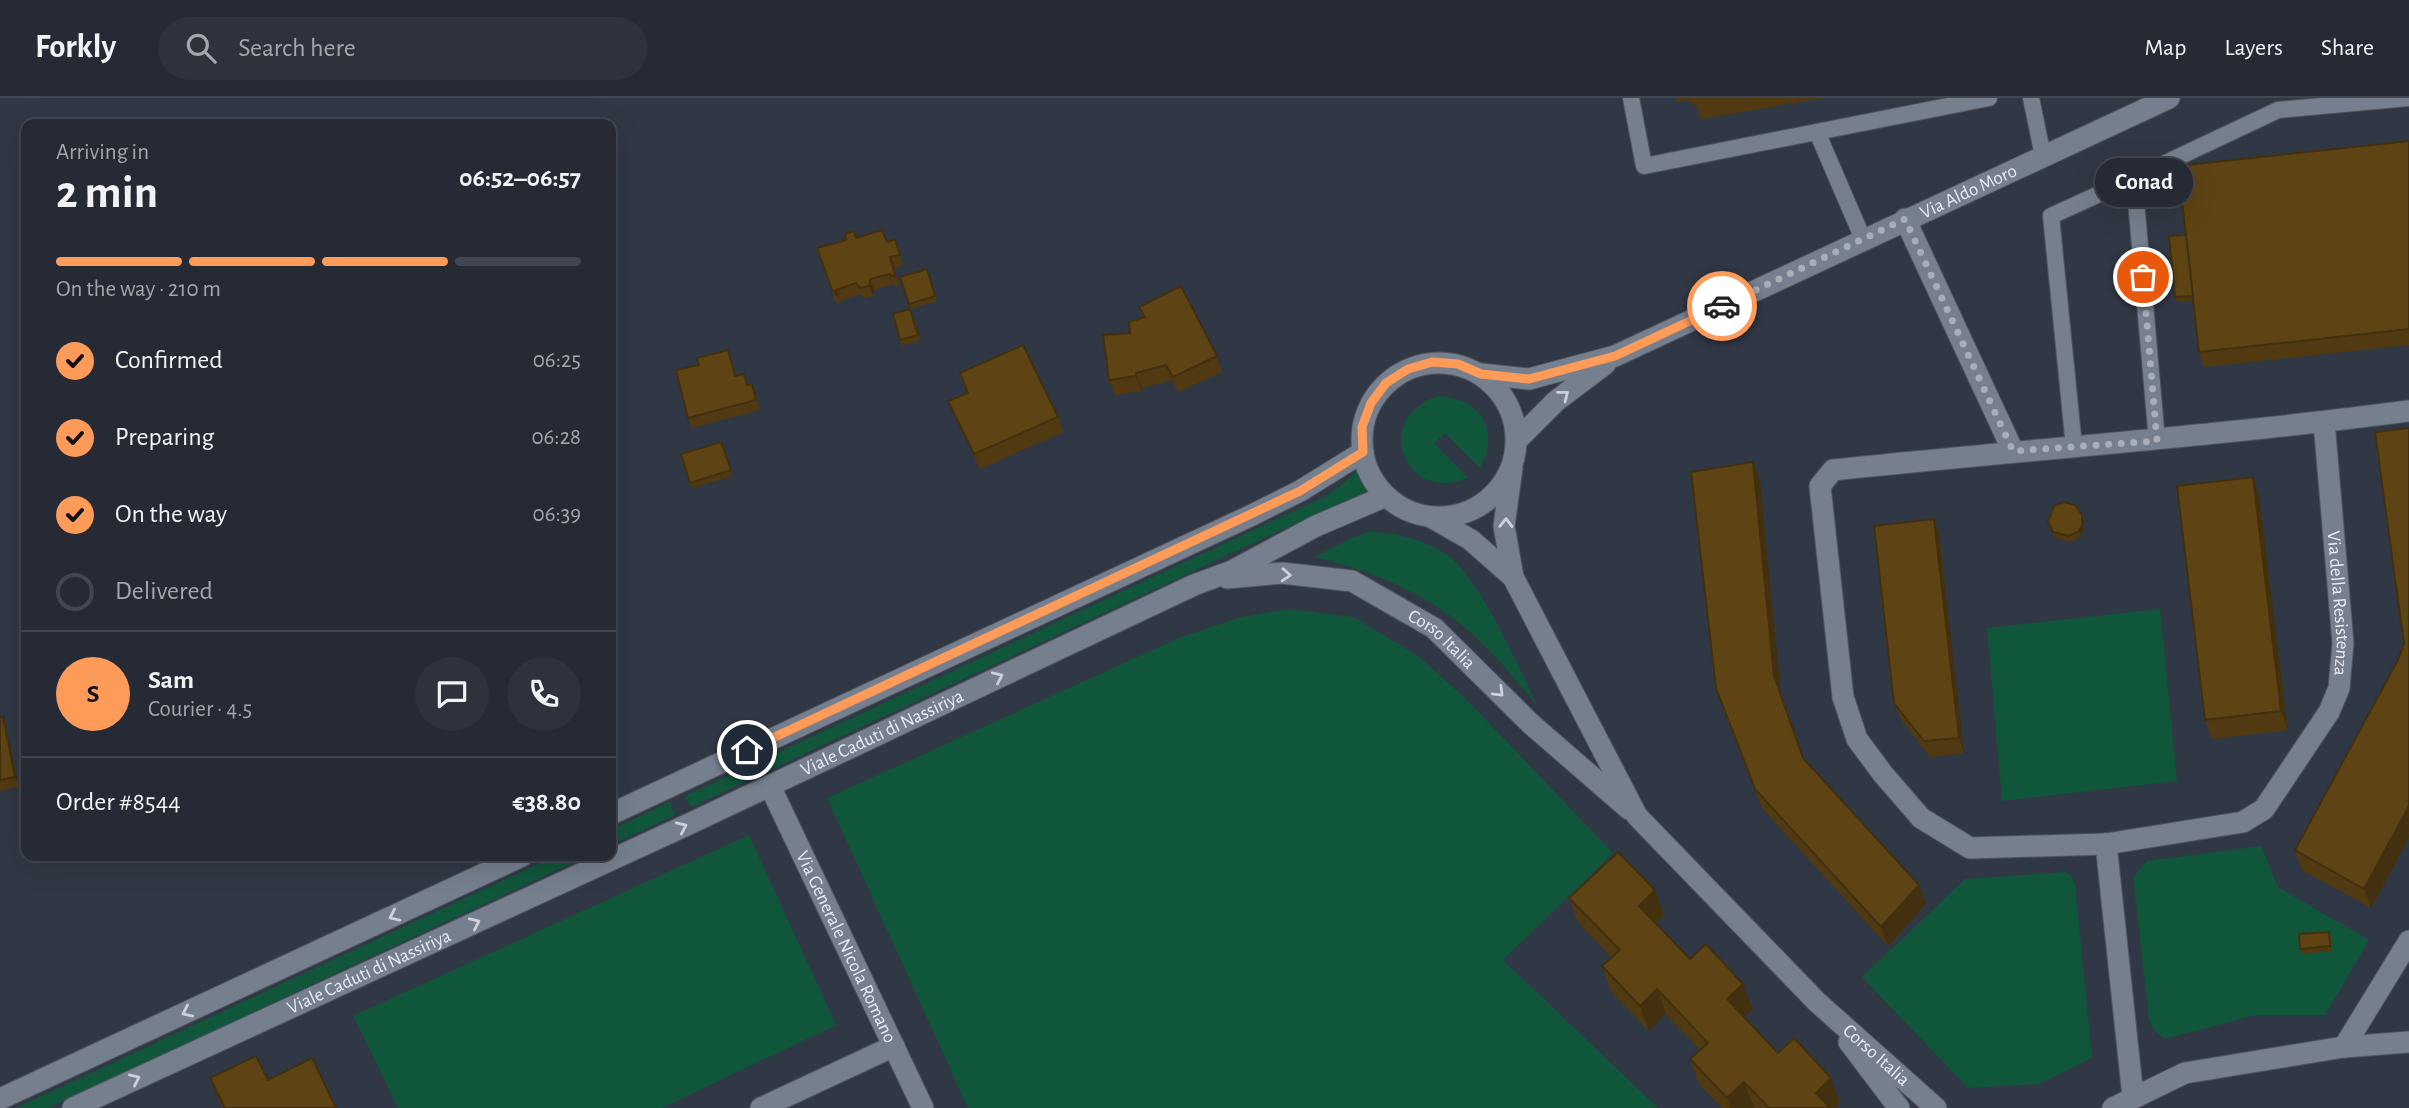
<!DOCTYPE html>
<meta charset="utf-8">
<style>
body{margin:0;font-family:"Alegreya Sans",sans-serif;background:#2d323c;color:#f1f3f6;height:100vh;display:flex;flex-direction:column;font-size:26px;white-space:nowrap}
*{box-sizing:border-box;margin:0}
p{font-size:23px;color:#a3a7ac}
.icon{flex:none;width:38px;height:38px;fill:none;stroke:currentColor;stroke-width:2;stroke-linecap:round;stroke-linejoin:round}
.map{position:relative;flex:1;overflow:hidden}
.side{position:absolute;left:21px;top:21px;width:595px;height:742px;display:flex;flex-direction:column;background:#252a34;border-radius:14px;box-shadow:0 7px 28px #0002,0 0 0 2px #42464f}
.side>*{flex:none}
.pin{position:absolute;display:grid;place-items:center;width:60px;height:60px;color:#fff;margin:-30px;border:4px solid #fff;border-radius:50%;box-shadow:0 2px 7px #0007}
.courier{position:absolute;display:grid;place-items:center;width:70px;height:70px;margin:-35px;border:5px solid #fe9b59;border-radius:50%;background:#fff;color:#222;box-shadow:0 2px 9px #0007}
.bubble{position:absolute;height:49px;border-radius:24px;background:#252a34;box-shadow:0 7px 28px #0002,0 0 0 2px #42464f;font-size:23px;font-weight:600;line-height:49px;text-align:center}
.head em{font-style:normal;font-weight:600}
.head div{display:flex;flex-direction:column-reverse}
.head{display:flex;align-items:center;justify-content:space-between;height:119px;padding:0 35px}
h1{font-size:46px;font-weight:600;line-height:52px}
.bar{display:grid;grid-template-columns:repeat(4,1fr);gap:10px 7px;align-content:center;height:84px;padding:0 35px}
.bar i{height:9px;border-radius:5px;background:#42464f}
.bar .selected{background:#fe9b59}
.bar p{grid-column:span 4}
.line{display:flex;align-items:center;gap:18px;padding:0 35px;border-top:2px solid #42464f}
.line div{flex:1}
.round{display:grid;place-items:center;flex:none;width:74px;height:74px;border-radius:37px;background:#2d323c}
ol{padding:0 35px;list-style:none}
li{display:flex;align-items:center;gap:21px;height:77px}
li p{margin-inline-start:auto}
li .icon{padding:7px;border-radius:50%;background:#fe9b59;color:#111;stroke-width:4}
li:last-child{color:#a3a7ac}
li i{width:38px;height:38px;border:4px solid #42464f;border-radius:50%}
header{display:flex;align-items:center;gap:42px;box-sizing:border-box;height:98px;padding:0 35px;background:#252a34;border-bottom:2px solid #42464f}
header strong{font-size:33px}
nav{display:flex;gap:38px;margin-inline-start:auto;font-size:24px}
.search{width:490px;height:63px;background:#2d323c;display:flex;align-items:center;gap:18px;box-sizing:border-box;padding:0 24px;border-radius:38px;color:#a3a7ac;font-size:26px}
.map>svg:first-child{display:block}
.green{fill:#10563b}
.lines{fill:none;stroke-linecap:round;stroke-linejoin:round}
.lane-casing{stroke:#4f545f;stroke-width:18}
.street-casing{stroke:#4f545f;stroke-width:23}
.secondary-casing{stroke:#4f545f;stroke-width:23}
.lane{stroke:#767f8d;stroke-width:16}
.street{stroke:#767f8d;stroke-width:21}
.secondary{stroke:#767f8d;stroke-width:21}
.wall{fill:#513a11}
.shaded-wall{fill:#42300e}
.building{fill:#5e4414;stroke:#42300e;stroke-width:2}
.oneway{stroke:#ccd1da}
.done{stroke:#a8adb7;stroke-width:7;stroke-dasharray:0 12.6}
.route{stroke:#fe9b59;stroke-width:9}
.labels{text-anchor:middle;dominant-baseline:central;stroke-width:6;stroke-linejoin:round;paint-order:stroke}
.street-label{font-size:19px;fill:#e8ecf4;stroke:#272e3a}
</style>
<header>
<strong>Forkly</strong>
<div class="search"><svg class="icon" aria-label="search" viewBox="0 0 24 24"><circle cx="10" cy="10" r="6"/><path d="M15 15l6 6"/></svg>Search here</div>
<nav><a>Map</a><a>Layers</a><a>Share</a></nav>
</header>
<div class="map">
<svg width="2409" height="1010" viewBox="0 0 2409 1010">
<rect width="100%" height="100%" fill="#313845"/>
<!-- green -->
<g class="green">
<path d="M1439,298C1481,300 1501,333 1480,370L1445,335L1434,345L1468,380C1404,407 1371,318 1439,298Z"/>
<polygon points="1357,372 1362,386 1370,399 1353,400 1328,410 691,709 685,698 1324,399 1345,384"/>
<path d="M1368,434C1396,434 1428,442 1450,459C1482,484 1518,570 1538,608C1518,585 1499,561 1477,540C1431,497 1375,473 1314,459L1352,440Z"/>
<polygon points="1290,511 1353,519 1418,558 1466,601 1613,755 1503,862 1658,1010 968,1010 827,700 1179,540 1241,519"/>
<polygon points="2160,511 2177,683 2002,703 1987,530"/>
<polygon points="669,704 675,717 611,747 611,732"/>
<polygon points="749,737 836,927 662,1010 398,1010 353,918"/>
<polygon points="2261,748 2278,789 2369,842 2325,917 2256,917 2164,941 2155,933 2149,922 2133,779 2147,763"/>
<polygon points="555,758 587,758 48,1010 16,1010"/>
<polygon points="2065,774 2071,778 2075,787 2092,960 2039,986 1968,990 1862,879 1965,781"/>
</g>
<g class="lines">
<!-- lane casing -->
<g class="lane-casing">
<g id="lane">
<polyline points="1631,0 1644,68 1989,0"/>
<polyline points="2031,0 2043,58"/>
<polyline points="1817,34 1863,141"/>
<polyline points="2134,80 2278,12 2409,0"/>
<polyline points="2074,349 2051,118 2134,80 2157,343"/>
</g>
</g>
<!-- street casing -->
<g class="street-casing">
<g id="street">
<polyline points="1905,121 2013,353"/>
<path id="s1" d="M2324,324L2343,545L2339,590L2329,614L2264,711L2243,724L2106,746L1970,750L1921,720L1883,676L1857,641L1843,599L1820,388L1833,372C2025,352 2217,338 2409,313"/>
<path id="s2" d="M770,688L923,1010"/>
<polyline points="2106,746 2133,999"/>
<polyline points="2344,949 2409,843"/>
<polyline points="761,1010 894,948"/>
<polyline points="2113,1010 2185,975 2344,949 2409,944"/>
</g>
</g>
<!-- secondary casing -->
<g class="secondary-casing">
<g id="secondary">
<circle cx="1439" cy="342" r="77"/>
<path id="s3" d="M1481,276L1529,281L1615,258L2169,0"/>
<polyline points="1517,342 1556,303 1605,266"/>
<path id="s4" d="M1512,370L1504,428L1513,479L1637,718L1817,904L1936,1010"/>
<polyline points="1431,419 1471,442 1513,479"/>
<path id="s5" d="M1227,480L1282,475L1352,483L1434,530L1531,626L1629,711"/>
<polyline points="611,716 1252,417 1300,393 1363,354"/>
<polyline points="1849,944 1899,1010"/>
<polyline points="0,1001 522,758"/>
<path id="s6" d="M73,1010L689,726L1194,487L1232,473L1316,428L1386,398"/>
</g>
</g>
<!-- lane -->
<use href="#lane" class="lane"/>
<!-- street -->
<use href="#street" class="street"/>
<!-- secondary -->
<use href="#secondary" class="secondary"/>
</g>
<!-- wall -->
<g class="wall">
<polygon points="1675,0 1823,0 1701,21 1697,8 1687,2 1676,4"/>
<polygon points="2409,43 2409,247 2204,269 2199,254 2193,203 2177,204 2175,199 2186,137"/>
<polygon points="612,75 617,92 611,94 611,76"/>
<polygon points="856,140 887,144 895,141 903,168 894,170 899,187 895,189 893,186 874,192 873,198 864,200 860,196 840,203 841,208 835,203 832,192"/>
<polygon points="927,171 937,203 911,211 900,179"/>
<polygon points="1139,209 1217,258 1222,274 1178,294 1172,282 1142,290 1142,293 1115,297 1109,282 1143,220"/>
<polygon points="910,211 920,242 902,248 893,216"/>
<polygon points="732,262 736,278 748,287 756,297 760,312 692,330 688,320"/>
<polygon points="960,275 1058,319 1063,334 980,371 954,318 948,303 967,296"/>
<polygon points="2409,330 2409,740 2371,810 2302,772 2295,752 2398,562 2404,546"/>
<polygon points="721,344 733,378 692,390 681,356"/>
<polygon points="1753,364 1760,383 1781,597 1803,660 1926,806 1888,848 1762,710 1716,590"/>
<polygon points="2253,379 2259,398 2288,632 2212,641 2205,622"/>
<polygon points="1934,421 1939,436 1964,655 1930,659 1900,620 1894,605"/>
<polygon points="2084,422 2084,433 2081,438 2071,444 2055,440 2048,424"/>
<polygon points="0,619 3,619 6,629 19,689 0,693"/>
<polygon points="1655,792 1664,817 1656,825 1690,861 1753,911 1744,919 1778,955 1840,1005 1835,1010 1754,1010 1754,1009 1752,1010 1722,1010 1699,986 1690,961 1700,952 1666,916 1649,933 1611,893 1602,868 1612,860 1578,824 1569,800"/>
<polygon points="2329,834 2331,839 2332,853 2302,856 2300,851"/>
<polygon points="210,980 268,982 336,1010 222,1010"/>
</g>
<!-- shaded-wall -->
<g class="shaded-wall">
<polygon points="870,181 874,192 873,198 869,188"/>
<polygon points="1136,275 1142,290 1142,293 1136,278"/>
<polygon points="1753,364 1760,383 1781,597 1774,578"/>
<polygon points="2253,379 2259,398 2288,632 2281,613"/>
<polygon points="2082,417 2084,422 2084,433 2081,438 2079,433"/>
<polygon points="1934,421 1939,436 1964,655 1959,640"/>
<polygon points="3,619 6,629 19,689 15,679"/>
<polygon points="2409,708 2409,740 2371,810 2364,791"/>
<polygon points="1919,787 1926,806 1888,848 1881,829"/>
<polygon points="1655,792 1664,817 1648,833 1639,808"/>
<polygon points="1743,886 1753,911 1736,926 1727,901"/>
<polygon points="1657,891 1666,916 1649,933 1640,908"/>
<polygon points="1831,980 1840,1005 1835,1010 1821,1010 1816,995"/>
<polygon points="1744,984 1754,1009 1752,1010 1731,1010 1727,1000"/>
</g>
<!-- building -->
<g class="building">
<polygon points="2409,43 2409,231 2199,254 2178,68"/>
<polygon points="612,75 615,86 611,88 611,76"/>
<polygon points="882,132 887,144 895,141 900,157 890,159 895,177 891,178 890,176 870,181 869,188 860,190 856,185 836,192 837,197 832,192 817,150 846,142 845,136 854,133 856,140"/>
<polygon points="2186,137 2193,198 2175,199 2169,138"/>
<polygon points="927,171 935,198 909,206 900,179"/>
<polygon points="1181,188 1217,258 1173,279 1166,267 1136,275 1136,278 1109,282 1103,237 1130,235 1129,224 1145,219 1139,209"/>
<polygon points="910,211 918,237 900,242 893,216"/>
<polygon points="1023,247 1058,319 974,356 948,303 968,295 960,275"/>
<polygon points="728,252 735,278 744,276 747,287 752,286 756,302 688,320 676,272 699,267 697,260"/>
<polygon points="2409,330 2409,708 2364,791 2295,752 2398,562 2404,546 2375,334"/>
<polygon points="721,344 731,372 690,385 681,356"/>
<polygon points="1753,364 1774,578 1803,660 1919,787 1881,829 1755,691 1716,590 1691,374"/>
<polygon points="2253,379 2281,613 2205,622 2177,388"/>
<polygon points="2064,404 2075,407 2082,417 2082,428 2079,433 2069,438 2053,434 2048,424 2054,408"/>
<polygon points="1934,421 1959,640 1924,643 1894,605 1874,428"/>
<polygon points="0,619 3,619 15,679 0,682"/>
<polygon points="1618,754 1655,792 1639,808 1690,861 1706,846 1743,886 1727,901 1778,955 1794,940 1831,980 1816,995 1830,1010 1769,1010 1744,984 1727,1000 1690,961 1708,945 1657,891 1640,908 1602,868 1620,852 1569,800"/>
<polygon points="2329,834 2330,848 2300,851 2299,836"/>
<polygon points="256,958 268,982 312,960 336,1010 225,1010 210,980"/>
</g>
<!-- one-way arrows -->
<defs><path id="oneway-chevron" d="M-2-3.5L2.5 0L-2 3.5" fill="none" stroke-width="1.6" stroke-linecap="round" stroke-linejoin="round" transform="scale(1.75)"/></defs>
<g class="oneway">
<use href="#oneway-chevron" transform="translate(1564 297) rotate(-38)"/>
<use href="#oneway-chevron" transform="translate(1506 425) rotate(-89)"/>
<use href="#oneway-chevron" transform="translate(1286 477) rotate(4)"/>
<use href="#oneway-chevron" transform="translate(998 579) rotate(-25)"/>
<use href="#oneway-chevron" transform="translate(1499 594) rotate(45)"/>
<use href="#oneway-chevron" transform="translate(682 729) rotate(-25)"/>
<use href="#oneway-chevron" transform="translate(394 818) rotate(155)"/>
<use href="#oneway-chevron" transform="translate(475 825) rotate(-25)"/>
<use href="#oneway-chevron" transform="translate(187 914) rotate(155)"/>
<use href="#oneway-chevron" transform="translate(135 981) rotate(-25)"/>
</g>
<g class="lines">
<!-- done -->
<polyline class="done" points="1722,208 1905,121 2013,353 2157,343 2143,179"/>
<!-- route -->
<polyline class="route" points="747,652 1300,393 1363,354 1362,329 1371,305 1386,285 1408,271 1432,264 1458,266 1481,276 1529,281 1615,258 1722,208"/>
</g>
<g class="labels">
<!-- street labels -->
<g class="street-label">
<text stroke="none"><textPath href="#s3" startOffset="527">Via Aldo Moro</textPath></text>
<text stroke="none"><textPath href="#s1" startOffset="182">Via della Resistenza</textPath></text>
<text stroke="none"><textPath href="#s5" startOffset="233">Corso Italia</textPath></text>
<text stroke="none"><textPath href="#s6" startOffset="892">Viale Caduti di Nassiriya</textPath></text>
<text stroke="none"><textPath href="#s2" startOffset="178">Via Generale Nicola Romano</textPath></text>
<text stroke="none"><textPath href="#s6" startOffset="326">Viale Caduti di Nassiriya</textPath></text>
<text stroke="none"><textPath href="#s4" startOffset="718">Corso Italia</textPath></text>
</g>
</g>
</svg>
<div class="pin" style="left:2143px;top:179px;background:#ea580c"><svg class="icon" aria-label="bag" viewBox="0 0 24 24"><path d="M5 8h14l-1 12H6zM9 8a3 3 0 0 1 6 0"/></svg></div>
<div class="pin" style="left:747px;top:652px;background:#1f2937"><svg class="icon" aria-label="home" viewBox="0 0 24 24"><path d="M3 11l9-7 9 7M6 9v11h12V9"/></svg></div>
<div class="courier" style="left:1722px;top:208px"><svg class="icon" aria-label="car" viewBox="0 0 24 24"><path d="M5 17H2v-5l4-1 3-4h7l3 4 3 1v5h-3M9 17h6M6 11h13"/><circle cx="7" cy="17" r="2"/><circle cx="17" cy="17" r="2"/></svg></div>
<div class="bubble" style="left:2095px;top:60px;width:98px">Conad</div>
<section class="side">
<div class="head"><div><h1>2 min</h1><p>Arriving in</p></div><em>06:52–06:57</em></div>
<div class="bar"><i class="selected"></i><i class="selected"></i><i class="selected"></i><i></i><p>On the way · 210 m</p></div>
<ol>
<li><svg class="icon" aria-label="check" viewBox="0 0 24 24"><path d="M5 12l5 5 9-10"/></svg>Confirmed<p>06:25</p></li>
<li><svg class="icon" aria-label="check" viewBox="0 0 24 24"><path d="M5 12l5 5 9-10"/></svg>Preparing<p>06:28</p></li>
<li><svg class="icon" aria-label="check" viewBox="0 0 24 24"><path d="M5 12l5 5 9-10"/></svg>On the way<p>06:39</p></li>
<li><i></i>Delivered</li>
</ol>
<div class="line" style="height:126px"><b class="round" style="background:#fe9b59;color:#111">S</b><div><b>Sam</b><p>Courier · 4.5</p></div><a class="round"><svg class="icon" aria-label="chat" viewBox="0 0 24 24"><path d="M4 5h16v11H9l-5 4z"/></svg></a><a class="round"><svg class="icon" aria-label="phone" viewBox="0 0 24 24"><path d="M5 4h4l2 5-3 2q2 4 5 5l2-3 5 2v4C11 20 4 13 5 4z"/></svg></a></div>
<div class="line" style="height:91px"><div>Order #8544</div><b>€38.80</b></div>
</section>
</div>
